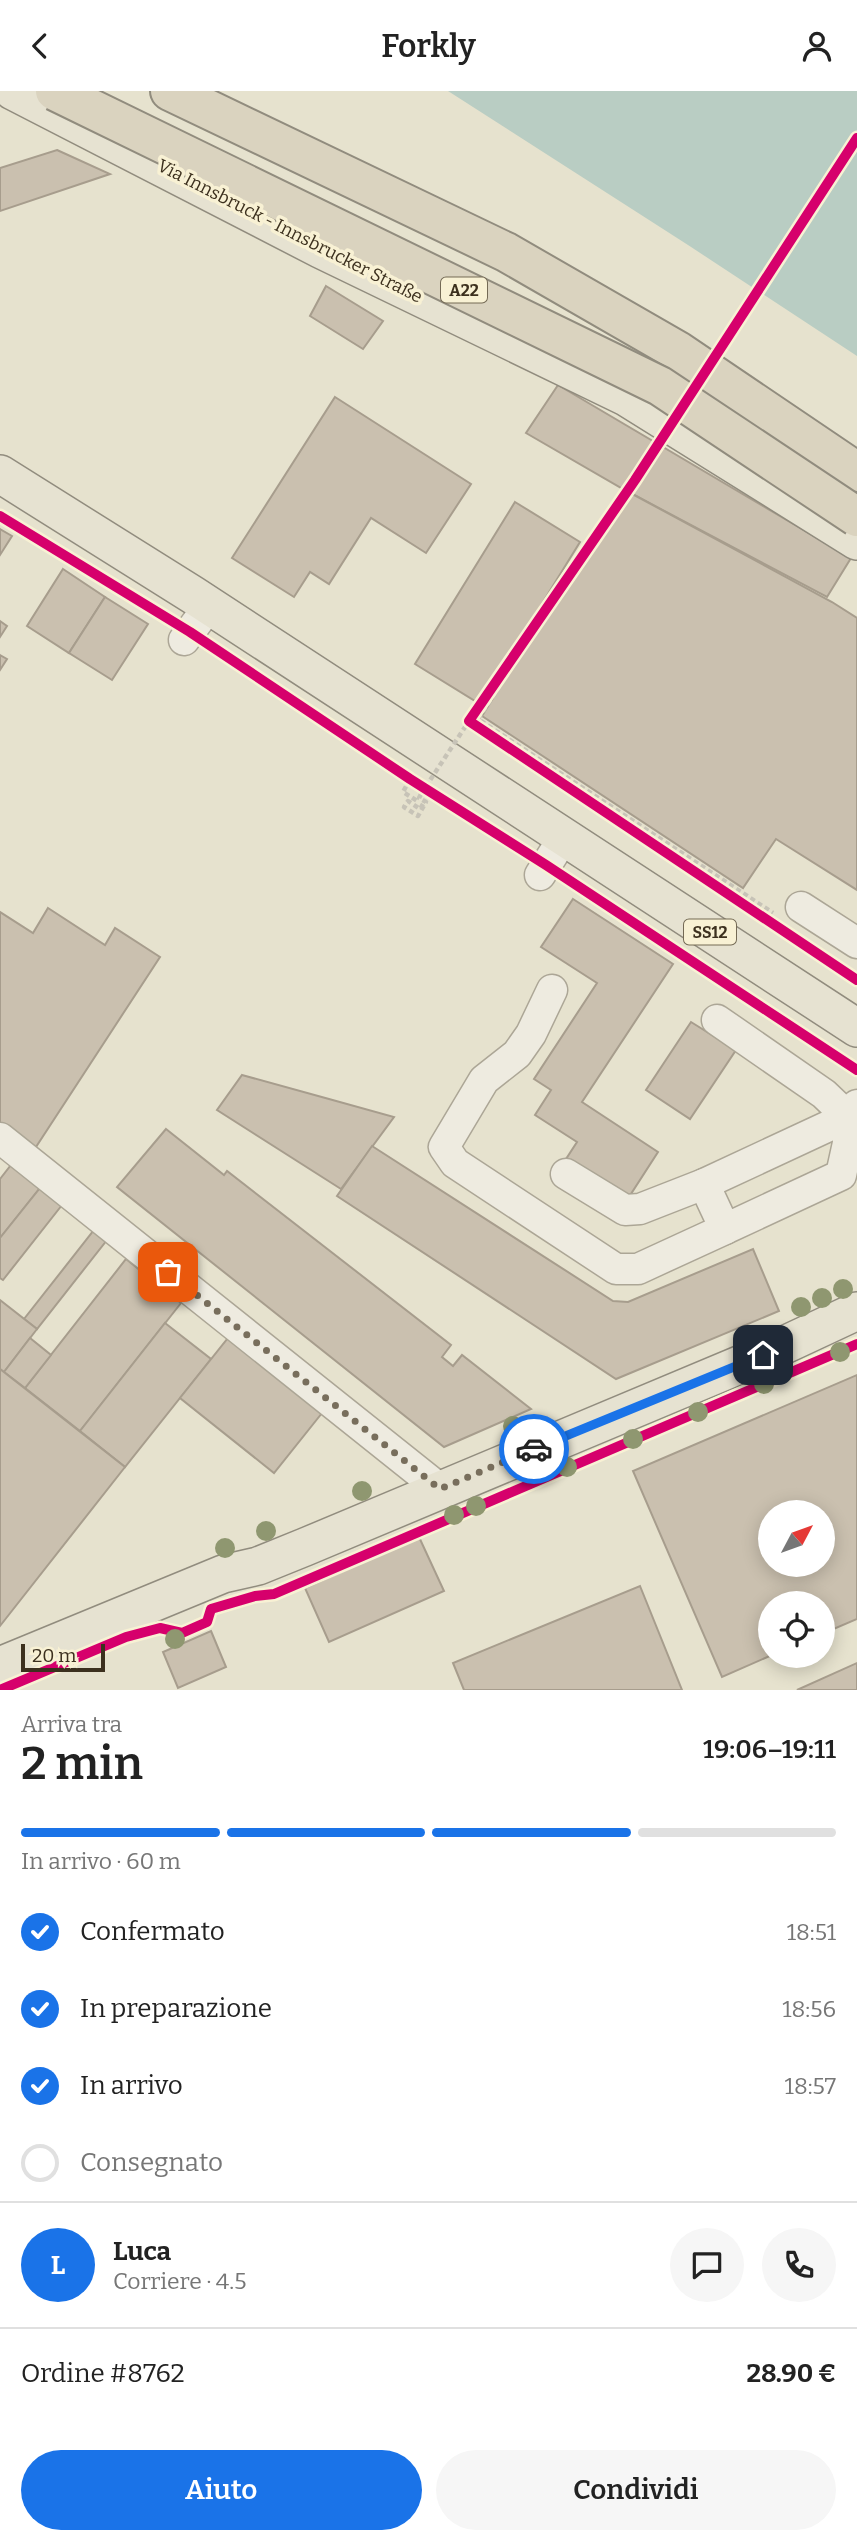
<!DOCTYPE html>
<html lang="it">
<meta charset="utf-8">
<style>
body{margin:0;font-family:Bitter,serif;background:#f6f6f6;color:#222;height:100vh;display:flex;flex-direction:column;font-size:26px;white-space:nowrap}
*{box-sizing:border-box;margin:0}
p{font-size:23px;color:#767676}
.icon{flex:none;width:38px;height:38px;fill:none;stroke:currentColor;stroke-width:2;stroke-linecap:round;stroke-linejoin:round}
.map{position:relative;height:1599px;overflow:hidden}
.drawer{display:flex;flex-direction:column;background:#fff;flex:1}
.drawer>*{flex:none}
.needle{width:46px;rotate:49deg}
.buttons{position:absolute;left:758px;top:1409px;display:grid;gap:14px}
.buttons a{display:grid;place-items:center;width:77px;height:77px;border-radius:50%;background:#fff;box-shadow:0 4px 18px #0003;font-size:35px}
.scale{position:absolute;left:21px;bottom:18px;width:84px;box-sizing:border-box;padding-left:7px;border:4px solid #3c301e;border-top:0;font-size:19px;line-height:24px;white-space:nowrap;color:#3c301e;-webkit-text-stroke:5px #f8f1d4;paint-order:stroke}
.pin{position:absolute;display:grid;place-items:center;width:60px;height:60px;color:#fff;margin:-30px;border-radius:14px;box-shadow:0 4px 10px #0006}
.courier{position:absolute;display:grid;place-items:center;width:70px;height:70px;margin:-35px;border:5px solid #1a73e8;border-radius:50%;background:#fff;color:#222;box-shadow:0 2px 9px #0007}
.head em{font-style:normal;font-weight:600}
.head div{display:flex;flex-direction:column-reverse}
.head{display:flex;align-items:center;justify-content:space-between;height:119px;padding:0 21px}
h1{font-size:46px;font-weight:600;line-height:52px}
.bar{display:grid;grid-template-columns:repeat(4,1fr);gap:10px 7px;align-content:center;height:84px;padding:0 21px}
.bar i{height:9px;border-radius:5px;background:#e0e0e0}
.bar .current{background:#1a73e8}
.bar p{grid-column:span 4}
.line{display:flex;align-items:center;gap:18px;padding:0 21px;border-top:2px solid #e0e0e0}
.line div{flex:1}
.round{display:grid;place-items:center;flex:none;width:74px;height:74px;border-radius:37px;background:#f6f6f6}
ol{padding:0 21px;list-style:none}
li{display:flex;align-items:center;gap:21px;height:77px}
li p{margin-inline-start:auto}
li .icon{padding:7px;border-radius:50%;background:#1a73e8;color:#fff;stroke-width:4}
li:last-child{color:#767676}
li i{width:38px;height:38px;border:4px solid #e0e0e0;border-radius:50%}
.cta{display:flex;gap:14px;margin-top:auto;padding:14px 21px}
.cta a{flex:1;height:80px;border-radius:42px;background:#1a73e8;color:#fff;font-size:28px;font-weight:600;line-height:80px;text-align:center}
.cta a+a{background:#f6f6f6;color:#222}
header{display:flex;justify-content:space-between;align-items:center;height:91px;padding:0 21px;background:#fff;font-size:32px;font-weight:600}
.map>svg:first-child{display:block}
.water{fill:#b9cdc3}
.building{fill:#cac0af;stroke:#a79d8d;stroke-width:2;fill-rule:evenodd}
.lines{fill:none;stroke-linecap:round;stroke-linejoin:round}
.minor-casing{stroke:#aca696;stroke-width:33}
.major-casing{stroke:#918c7e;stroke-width:40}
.highway-casing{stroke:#918c7e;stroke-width:42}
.path{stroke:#c7c3b7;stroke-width:4.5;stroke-dasharray:5 3.5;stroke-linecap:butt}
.minor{stroke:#eeebe0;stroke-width:30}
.major{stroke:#e6e2d1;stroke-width:37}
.highway{stroke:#dad3bf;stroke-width:38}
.highway-bridge-casing{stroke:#918c7e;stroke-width:42;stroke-linecap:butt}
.path-bridge{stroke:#c7c3b7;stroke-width:4.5;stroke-dasharray:5 3.5;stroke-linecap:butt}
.highway-bridge{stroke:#dad3bf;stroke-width:38}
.cycleway-casing{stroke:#f8f1d4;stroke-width:15}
.cycleway{stroke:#d6006c;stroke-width:10}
.tree{fill:#8f9770}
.done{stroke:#786e5c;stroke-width:7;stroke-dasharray:0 12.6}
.route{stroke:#1a73e8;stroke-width:9}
.labels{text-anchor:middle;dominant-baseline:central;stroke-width:7;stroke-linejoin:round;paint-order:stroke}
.shield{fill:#f8f1d4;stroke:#746a55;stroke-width:2}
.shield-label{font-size:16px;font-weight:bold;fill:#3c301e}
.street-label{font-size:18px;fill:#3c301e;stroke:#f8f1d4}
</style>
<header><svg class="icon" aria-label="back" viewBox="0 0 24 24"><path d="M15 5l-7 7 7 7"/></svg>Forkly<svg class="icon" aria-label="person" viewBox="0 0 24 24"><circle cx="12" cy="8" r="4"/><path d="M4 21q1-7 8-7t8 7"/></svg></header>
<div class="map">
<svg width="857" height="1599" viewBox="0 0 857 1599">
<rect width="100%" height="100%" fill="#e6e2ce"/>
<!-- water -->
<polygon class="water" points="448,0 857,0 857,265 688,154"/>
<!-- building -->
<g class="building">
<polygon points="57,59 110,83 0,120 0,77"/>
<polygon points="326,195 383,230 363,258 310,225"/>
<polygon points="558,294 851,467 827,506 623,398 526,342"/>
<polygon points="335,306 471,393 426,462 371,427 329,493 310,481 294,506 232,467"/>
<polygon points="623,398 832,511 857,527 857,799 776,748 743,797 482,625"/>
<polygon points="515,411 580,451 480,613 415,573"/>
<polygon points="0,438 12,445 0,464"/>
<polygon points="63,478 105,506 69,562 27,535"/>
<polygon points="105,506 148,533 112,589 69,562"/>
<polygon points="0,530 7,535 0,546"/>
<polygon points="0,564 7,568 0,579"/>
<polygon points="573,808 673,873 582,1011 658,1061 627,1109 566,1068 577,1051 535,1024 551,999 534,988 597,892 541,856"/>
<polygon points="48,817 105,854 115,837 160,866 34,1059 0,1032 0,821 33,842"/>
<polygon points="691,931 736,959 690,1028 646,999"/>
<polygon points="242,984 329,1008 394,1026 341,1098 217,1019"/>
<polygon points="166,1038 224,1084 227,1080 451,1254 442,1266 453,1275 462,1264 531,1318 444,1356 117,1096"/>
<polygon points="372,1055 613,1210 628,1211 753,1158 779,1220 616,1288 337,1105"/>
<polygon points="11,1074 40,1097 0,1147 0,1088"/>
<polygon points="40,1097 62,1114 3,1189 0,1187 0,1147"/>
<polygon points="94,1139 107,1149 37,1238 24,1228"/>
<polygon points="126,1168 181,1212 80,1340 25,1297"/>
<polygon points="0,1209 37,1238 4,1281 0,1278"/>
<polygon points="165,1232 211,1268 125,1376 80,1340"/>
<polygon points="30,1247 51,1264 25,1297 4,1281"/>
<polygon points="228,1247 322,1322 274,1382 180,1307"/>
<polygon points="0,1278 125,1376 0,1535"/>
<path d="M857,1284V1528L822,1543V1512H770V1564H772L722,1586L633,1380ZM770,1421H822V1474H770Z"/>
<polygon points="419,1446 444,1500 329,1551 305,1497"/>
<polygon points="640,1495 682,1599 464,1599 453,1572"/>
<polygon points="211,1540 226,1576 178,1597 163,1561"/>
<polygon points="857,1572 857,1599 797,1599"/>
</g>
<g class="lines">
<!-- minor casing -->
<g class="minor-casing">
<g id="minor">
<polyline points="184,549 209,515"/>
<polyline points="540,784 564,746"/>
<polyline points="801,816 857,852"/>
<polyline points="552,899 531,943 517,963 484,989 444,1056 455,1072 616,1178 638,1178 725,1138"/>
<polyline points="717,929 824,1003 848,1026 848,1052 841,1084 725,1138 704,1093 848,1026 857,1014"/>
<polyline points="0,1047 440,1398"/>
<polyline points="566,1083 625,1119 640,1118 704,1093"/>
</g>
</g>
<!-- major casing -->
<g class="major-casing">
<g id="major">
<polyline points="13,0 320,158 626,306 857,450"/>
<polyline points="0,383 193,504 857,937"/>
<polyline points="0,1575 223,1483 258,1475 305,1456 763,1264 857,1220"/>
</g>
</g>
<!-- highway casing -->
<g class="highway-casing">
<polyline id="highway" points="170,0 506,161 678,260 857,381"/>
</g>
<!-- path -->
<g class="path">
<polyline points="635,389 478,628 773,822"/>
<polyline points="469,630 478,628"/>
<polyline points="410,688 403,701 419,711"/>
<polyline points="421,703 419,707 426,711 418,725 404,716 408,710 420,718 423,713"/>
</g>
<!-- minor -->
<use href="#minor" class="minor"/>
<!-- major -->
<use href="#major" class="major"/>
<!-- highway -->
<use href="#highway" class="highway"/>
<!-- highway-bridge casing -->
<g class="highway-bridge-casing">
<polyline id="highway-bridge" points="55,0 660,295 857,426"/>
</g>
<!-- path-bridge -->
<polyline class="path-bridge" points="421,703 469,630"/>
<!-- highway-bridge -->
<use href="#highway-bridge" class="highway-bridge"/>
<!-- cycleway casing -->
<g class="cycleway-casing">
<g id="cycleway">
<polyline points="857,47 635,389 469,630 857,889"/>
<polyline points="0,425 190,541 410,688 546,774 857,979"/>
<polyline points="0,1599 126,1546 160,1537 182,1542 207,1531 211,1518 255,1505 274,1503 857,1253"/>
</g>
</g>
<!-- cycleway -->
<use href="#cycleway" class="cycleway"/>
</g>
<!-- trees -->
<g class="tree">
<circle cx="843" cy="1198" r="10"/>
<circle cx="822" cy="1207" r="10"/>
<circle cx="801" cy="1216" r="10"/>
<circle cx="840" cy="1261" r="10"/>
<circle cx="764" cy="1293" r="10"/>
<circle cx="698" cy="1321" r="10"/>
<circle cx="513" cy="1335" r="10"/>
<circle cx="633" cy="1348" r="10"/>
<circle cx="567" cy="1376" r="10"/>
<circle cx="362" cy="1400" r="10"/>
<circle cx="476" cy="1415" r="10"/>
<circle cx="454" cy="1424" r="10"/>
<circle cx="266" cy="1440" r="10"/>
<circle cx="225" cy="1457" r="10"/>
<circle cx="175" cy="1548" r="10"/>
</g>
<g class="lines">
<!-- done -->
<polyline class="done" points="168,1181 440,1398 534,1358"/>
<!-- route -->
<polyline class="route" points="534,1358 763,1264"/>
</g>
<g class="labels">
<!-- shield labels -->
<g class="shield">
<rect x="441" y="186.5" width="46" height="25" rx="5"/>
<rect x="684" y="828.5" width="52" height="25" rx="5"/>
</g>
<g class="shield-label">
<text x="464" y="199">A22</text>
<text x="710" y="841">SS12</text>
</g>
<!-- street labels -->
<g class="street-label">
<text transform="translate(290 140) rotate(27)">Via Innsbruck - Innsbrucker Straße</text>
</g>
</g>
</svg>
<div class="buttons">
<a><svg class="needle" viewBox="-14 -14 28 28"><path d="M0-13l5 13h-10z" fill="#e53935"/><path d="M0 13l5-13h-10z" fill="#767676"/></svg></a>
<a><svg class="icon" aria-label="locate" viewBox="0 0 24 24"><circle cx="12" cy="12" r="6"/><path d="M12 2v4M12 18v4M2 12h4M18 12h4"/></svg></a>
</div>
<div class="scale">20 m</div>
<div class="pin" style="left:168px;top:1181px;background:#ea580c"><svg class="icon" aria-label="bag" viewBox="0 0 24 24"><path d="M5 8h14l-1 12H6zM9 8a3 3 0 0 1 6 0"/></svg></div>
<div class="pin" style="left:763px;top:1264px;background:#1f2937"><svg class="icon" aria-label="home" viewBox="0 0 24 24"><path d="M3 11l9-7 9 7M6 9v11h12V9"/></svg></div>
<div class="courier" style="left:534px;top:1358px"><svg class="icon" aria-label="car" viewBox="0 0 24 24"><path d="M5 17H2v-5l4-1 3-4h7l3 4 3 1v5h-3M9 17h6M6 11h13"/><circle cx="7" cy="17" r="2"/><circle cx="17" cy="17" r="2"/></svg></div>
</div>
<section class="drawer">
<div class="head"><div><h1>2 min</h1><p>Arriva tra</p></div><em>19:06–19:11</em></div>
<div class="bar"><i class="current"></i><i class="current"></i><i class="current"></i><i></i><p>In arrivo · 60 m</p></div>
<ol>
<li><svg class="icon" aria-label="check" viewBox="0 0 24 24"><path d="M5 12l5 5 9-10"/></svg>Confermato<p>18:51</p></li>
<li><svg class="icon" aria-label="check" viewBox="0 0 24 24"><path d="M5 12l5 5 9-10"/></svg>In preparazione<p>18:56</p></li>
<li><svg class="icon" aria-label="check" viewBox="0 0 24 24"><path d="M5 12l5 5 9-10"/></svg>In arrivo<p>18:57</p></li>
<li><i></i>Consegnato</li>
</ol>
<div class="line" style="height:126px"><b class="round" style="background:#1a73e8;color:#fff">L</b><div><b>Luca</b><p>Corriere · 4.5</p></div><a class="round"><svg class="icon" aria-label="chat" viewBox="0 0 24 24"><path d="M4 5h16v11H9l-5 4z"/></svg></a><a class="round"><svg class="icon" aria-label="phone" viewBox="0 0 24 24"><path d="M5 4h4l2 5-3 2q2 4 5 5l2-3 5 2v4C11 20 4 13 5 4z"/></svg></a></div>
<div class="line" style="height:91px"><div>Ordine #8762</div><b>28.90 €</b></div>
<div class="cta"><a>Aiuto</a><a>Condividi</a></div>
</section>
